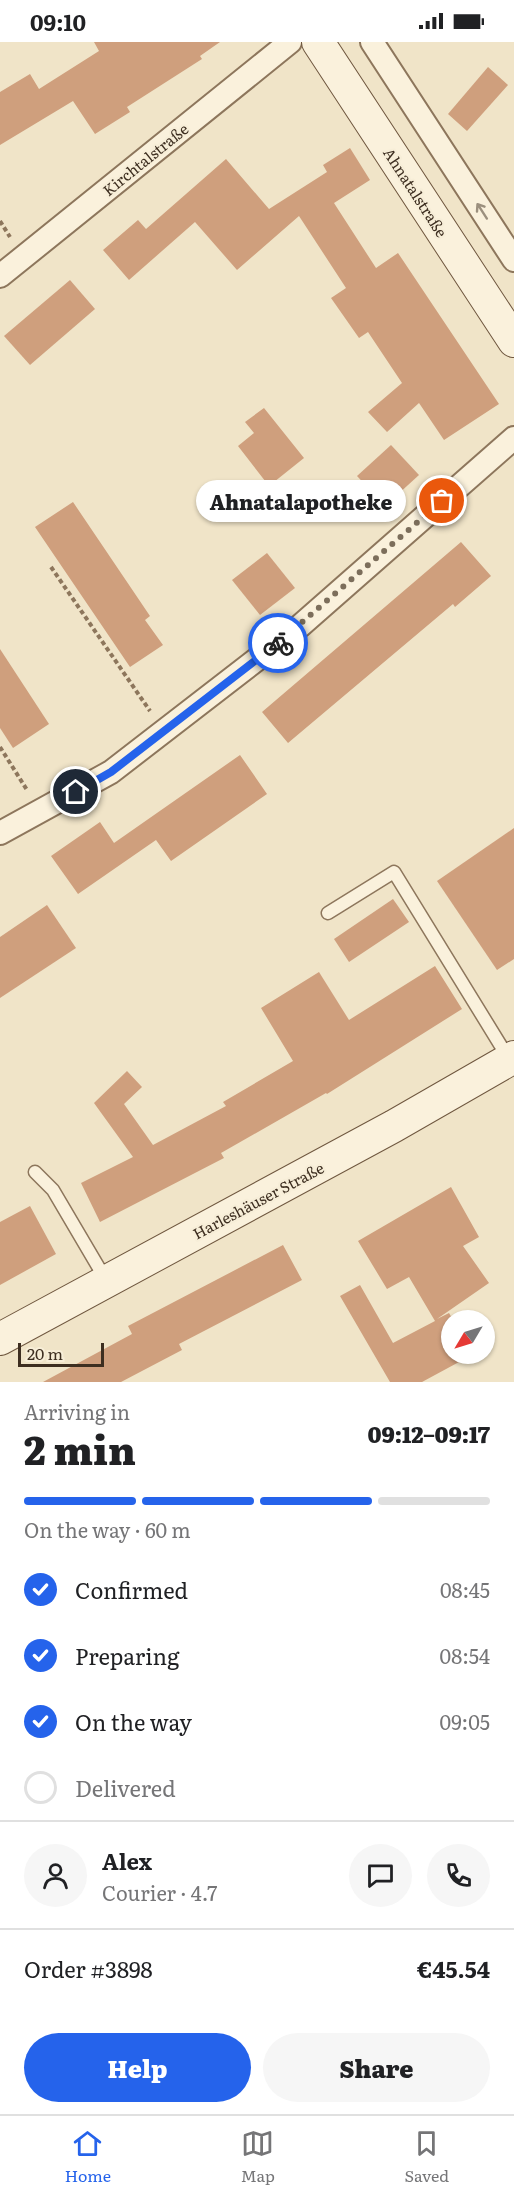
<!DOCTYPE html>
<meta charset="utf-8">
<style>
body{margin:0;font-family:Literata,serif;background:#f6f6f6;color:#202124;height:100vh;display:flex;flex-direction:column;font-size:22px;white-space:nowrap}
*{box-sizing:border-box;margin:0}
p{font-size:20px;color:#757577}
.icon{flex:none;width:33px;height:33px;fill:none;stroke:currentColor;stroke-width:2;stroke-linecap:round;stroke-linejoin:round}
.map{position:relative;height:1340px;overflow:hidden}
.drawer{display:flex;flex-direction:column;background:#fff;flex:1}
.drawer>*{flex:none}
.needle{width:39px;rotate:232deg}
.controls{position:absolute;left:441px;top:1268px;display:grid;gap:12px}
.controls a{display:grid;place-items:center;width:54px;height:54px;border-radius:50%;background:#fff;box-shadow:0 2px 4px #0004;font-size:30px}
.scale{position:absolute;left:18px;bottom:15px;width:86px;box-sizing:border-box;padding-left:6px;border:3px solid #3d2e20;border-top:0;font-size:16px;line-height:21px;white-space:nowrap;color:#3d2e20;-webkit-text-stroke:4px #f7eed8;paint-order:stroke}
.pin{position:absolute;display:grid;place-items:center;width:51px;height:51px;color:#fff;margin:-26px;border:3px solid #fff;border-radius:50%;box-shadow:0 2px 6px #0007}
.courier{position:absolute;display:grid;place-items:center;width:60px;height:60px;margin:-30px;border:4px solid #2563eb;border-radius:50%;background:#fff;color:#222;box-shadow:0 2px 8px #0007}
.bubble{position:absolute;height:42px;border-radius:21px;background:#fff;box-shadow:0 2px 4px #0004;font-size:20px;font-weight:800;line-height:42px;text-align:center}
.head em{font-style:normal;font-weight:800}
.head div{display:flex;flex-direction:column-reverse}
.head{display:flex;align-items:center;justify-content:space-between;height:102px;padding:0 24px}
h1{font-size:39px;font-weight:800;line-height:45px}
.bar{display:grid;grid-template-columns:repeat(4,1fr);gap:9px 6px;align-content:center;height:72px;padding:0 24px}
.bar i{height:8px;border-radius:4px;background:#e0e0e0}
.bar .selected{background:#2563eb}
.bar p{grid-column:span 4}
.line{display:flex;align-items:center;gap:15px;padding:0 24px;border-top:2px solid #e0e0e0}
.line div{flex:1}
.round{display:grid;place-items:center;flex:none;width:63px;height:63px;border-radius:32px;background:#f6f6f6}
ol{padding:0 24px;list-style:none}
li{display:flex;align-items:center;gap:18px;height:66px}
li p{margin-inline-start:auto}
li .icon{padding:6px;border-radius:50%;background:#2563eb;color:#fff;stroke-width:4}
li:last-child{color:#757577}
li i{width:33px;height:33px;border:3px solid #e0e0e0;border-radius:50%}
.primary-button{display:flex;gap:12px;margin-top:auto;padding:12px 24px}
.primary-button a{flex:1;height:69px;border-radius:36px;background:#2563eb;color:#fff;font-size:24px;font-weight:800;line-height:69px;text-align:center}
.primary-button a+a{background:#f6f6f6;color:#202124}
.status{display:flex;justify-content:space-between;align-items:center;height:42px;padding:0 30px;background:#fff;direction:ltr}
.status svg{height:16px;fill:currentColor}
.menu{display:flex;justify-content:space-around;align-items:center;height:84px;border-top:2px solid #e0e0e0;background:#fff;font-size:16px;color:#757577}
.menu a{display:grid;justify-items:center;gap:3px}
.menu .selected{color:#2563eb}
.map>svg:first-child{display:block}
.building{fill:#cf9f7d}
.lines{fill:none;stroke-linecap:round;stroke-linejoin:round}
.lane-casing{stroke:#8d765c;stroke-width:15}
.street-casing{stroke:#8d765c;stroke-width:26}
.secondary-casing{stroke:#6f573f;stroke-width:34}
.path{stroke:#8d765c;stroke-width:4;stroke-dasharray:4.5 3;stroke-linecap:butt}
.lane{stroke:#faf1dc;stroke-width:12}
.street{stroke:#faf1dc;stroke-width:22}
.secondary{stroke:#faf1dc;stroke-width:32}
.oneway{stroke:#9c907e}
.done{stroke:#7c6e5b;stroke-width:6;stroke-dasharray:0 10.8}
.route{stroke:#2563eb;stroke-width:8}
.labels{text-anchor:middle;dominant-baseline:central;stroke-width:4.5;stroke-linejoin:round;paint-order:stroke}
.street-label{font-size:15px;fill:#3d2e20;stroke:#f7eed8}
</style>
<div class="status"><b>09:10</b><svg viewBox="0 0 49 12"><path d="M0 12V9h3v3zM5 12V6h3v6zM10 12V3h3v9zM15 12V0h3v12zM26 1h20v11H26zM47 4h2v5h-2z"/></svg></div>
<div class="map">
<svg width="514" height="1340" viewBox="0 0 514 1340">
<rect width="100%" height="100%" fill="#f0e4c8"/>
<!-- building -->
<g class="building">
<polygon points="94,0 220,0 200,14 202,17 127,65 130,70 95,92 73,59 0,103 0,50 30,32 39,47 99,9"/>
<polygon points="488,25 508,43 467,89 448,72"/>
<polygon points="350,106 370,138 334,161 376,226 398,211 499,362 444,398 419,361 387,390 368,370 402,341 368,290 359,296 331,256 346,246 299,174 237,228 195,180 129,238 103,208 138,178 146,187 226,117 269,167 327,130 323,123"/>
<polygon points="70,238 95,267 30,323 4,294"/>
<polygon points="264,366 304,416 269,444 238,404 254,391 245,380"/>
<polygon points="391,403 419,433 385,464 357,434"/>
<polygon points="73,460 150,574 145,578 163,603 130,625 35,485"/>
<polygon points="461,500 491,534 455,565 453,562 288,701 262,670"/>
<polygon points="267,511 295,546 260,573 232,538"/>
<polygon points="0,607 49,682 13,706 0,686"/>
<polygon points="240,713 267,752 171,819 156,798 78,852 51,814 100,780 114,801"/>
<polygon points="514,786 514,917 497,928 437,839"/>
<polygon points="393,857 409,880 349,920 334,897"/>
<polygon points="47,863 76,906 0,956 0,895"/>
<polygon points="435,924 462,967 327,1052 326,1051 221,1111 224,1116 100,1180 81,1141 133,1115 94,1061 127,1029 142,1045 124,1062 153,1103 226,1064 223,1060 293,1019 261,966 319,930 349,978"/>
<polygon points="451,1145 479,1195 463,1204 489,1241 437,1277 449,1271 453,1278 452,1311 471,1311 472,1313 422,1340 390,1340 340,1254 360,1243 393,1301 435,1279 409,1235 387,1247 358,1199"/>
<polygon points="30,1164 56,1212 0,1243 0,1180"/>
<polygon points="283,1203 302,1238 179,1302 182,1308 121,1340 43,1340 132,1292 128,1284"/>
</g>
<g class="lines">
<!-- lane casing -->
<g class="lane-casing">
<g id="lane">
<polyline points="328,871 394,830 509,1017"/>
<polyline points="35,1130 53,1148 106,1238"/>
</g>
</g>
<!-- street casing -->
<g class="street-casing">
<g id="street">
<polyline points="372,0 514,218"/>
<polyline points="0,234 290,0"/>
<polyline points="0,791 111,730 300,584 514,396"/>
</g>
</g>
<!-- secondary casing -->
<g class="secondary-casing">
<g id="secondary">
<polyline points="318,0 514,299"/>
<polyline points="0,1297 394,1084 514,1015"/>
</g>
</g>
<!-- path -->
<g class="path">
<polyline points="0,179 10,195"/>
<polyline points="51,525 150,669"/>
<polyline points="0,705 27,748"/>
</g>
<!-- lane -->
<use href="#lane" class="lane"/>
<!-- street -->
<use href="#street" class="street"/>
<!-- secondary -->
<use href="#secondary" class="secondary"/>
</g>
<!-- one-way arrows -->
<defs><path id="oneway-shaft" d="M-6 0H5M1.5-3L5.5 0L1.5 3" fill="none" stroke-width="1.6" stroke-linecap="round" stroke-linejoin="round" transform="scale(1.5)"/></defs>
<use class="oneway" href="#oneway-shaft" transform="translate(482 169) rotate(-123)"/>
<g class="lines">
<!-- done -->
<polyline class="done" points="278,601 442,459"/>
<!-- route -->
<polyline class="route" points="76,750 111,730 278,601"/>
</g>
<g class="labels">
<!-- street labels -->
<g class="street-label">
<text transform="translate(145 117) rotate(-39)">Kirchtalstraße</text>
<text transform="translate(416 150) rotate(57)">Ahnatalstraße</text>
<text transform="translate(258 1158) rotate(-28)">Harleshäuser Straße</text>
</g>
</g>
</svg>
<div class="controls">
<a><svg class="needle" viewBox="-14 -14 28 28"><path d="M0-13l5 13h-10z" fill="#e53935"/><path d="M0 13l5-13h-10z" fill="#757577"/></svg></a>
</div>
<div class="scale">20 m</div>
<div class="pin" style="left:442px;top:459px;background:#ea580c"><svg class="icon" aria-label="bag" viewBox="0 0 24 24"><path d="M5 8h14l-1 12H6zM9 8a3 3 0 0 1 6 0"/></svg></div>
<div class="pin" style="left:76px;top:750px;background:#1f2937"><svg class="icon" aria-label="home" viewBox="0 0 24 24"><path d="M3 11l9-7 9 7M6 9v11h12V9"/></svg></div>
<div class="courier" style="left:278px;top:601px"><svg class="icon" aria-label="bike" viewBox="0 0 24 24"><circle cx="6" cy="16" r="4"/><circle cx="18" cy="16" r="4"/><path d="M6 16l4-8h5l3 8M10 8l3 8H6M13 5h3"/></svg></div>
<div class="bubble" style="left:196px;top:438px;width:210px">Ahnatalapotheke</div>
</div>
<section class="drawer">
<div class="head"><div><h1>2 min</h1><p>Arriving in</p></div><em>09:12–09:17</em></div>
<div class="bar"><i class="selected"></i><i class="selected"></i><i class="selected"></i><i></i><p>On the way · 60 m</p></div>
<ol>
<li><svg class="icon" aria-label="check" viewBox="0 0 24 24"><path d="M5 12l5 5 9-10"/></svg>Confirmed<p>08:45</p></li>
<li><svg class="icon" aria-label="check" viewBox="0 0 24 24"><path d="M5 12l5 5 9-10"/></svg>Preparing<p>08:54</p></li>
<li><svg class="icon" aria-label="check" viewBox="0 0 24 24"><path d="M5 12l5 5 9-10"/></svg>On the way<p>09:05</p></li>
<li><i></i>Delivered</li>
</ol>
<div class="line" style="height:108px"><a class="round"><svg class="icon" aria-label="person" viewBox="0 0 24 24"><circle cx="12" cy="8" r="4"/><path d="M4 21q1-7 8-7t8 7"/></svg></a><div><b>Alex</b><p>Courier · 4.7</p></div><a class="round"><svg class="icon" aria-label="chat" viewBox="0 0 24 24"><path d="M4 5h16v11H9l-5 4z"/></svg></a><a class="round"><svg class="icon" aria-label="phone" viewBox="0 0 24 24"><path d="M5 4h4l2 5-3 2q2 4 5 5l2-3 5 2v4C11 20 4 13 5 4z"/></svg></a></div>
<div class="line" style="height:78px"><div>Order #3898</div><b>€45.54</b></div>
<div class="primary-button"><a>Help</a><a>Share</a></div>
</section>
<nav class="menu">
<a class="selected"><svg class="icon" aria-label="home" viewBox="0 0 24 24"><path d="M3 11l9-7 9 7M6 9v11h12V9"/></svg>Home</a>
<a><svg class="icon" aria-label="map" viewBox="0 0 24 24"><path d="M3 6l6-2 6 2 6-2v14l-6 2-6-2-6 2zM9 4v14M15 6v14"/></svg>Map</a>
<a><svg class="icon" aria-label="saved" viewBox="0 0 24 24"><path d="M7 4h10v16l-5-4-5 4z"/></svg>Saved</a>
</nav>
